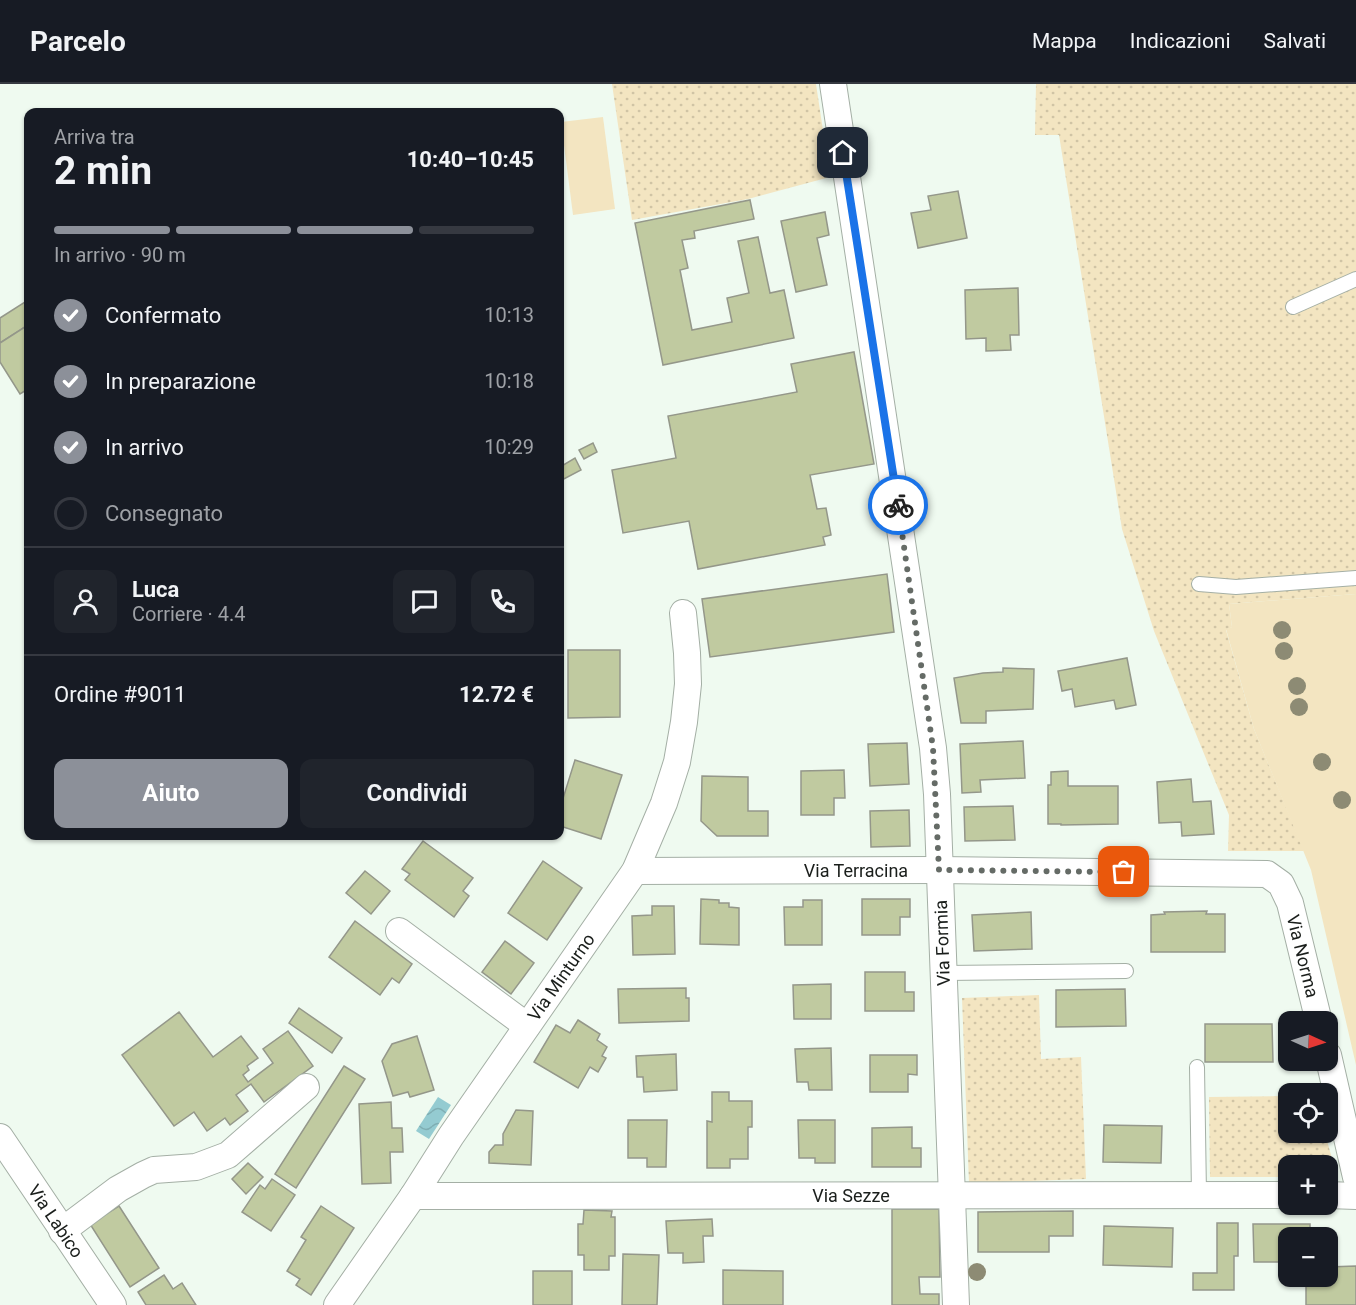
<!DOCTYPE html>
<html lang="it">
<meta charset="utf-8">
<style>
body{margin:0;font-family:Roboto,sans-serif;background:#20242c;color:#f1f3f6;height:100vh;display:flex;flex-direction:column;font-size:22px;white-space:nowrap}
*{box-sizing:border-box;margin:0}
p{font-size:20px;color:#9ea1a6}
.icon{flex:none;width:33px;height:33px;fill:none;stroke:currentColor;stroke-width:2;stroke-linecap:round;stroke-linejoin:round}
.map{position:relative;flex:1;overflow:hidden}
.details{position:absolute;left:24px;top:24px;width:540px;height:732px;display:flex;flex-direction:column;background:#171b24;border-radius:12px;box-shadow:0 2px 4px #0004}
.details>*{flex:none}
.needle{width:39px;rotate:93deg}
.controls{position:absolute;left:1278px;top:927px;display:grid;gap:12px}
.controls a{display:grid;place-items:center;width:60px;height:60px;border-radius:12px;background:#171b24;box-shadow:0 2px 4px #0004;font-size:30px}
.pin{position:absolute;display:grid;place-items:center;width:51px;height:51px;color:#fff;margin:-26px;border-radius:12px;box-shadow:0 3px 9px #0006}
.courier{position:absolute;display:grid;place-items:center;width:60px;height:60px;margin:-30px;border:4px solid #1a73e8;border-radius:50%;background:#fff;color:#222;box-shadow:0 2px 8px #0007}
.headline em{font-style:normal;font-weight:700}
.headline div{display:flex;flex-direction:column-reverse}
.headline{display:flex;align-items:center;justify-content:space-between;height:102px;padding:0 30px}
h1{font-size:39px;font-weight:700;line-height:45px}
.bar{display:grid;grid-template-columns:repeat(4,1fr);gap:9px 6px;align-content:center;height:72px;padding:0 30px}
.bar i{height:8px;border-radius:4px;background:#363941}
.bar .on{background:#8c9099}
.bar p{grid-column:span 4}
.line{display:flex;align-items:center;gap:15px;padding:0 30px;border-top:2px solid #363941}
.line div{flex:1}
.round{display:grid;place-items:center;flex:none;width:63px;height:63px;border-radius:12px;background:#20242c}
ol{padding:0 30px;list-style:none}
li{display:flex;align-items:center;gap:18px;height:66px}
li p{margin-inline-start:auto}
li .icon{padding:6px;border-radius:50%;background:#8c9099;color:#fff;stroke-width:4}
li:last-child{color:#9ea1a6}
li i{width:33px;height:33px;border:3px solid #363941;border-radius:50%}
.action{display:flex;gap:12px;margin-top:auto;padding:12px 30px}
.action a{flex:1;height:69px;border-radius:12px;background:#8c9099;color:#fff;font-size:24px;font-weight:700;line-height:69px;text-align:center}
.action a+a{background:#20242c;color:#f1f3f6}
header{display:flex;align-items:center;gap:36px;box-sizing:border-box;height:84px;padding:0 30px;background:#171b24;border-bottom:2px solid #363941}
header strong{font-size:28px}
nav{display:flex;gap:33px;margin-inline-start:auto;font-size:21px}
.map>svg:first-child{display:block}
.grass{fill:url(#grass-dots)}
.garden{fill:#f3e5c1}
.water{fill:url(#water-waves)}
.building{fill:#c0caa0;stroke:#94978a;stroke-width:1.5}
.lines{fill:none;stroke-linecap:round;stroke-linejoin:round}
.service-casing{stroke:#a4afa5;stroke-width:16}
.minor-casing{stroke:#a4afa5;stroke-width:28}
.service{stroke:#fff;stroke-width:14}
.minor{stroke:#fff;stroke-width:26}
.tree{fill:#8d8b74}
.done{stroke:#656b66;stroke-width:6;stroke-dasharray:0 10.8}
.route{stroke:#1a73e8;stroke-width:8}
.labels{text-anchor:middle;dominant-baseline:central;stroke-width:6;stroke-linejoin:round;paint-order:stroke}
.street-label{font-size:18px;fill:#1a1e1b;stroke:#fff}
</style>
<header>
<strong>Parcelo</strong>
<nav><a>Mappa</a><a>Indicazioni</a><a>Salvati</a></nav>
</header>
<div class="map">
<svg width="1356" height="1221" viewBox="0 0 1356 1221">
<defs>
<pattern id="grass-dots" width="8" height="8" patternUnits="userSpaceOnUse" patternTransform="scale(1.5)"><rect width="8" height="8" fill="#f3e5c1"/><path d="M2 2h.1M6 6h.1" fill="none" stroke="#d0c4a5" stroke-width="1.8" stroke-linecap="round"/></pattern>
<pattern id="water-waves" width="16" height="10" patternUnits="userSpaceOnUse" patternTransform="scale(1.5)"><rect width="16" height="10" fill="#94cbd1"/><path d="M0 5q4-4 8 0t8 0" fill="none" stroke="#7faeb3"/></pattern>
</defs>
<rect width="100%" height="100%" fill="#effaf0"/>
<!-- grass -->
<g class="grass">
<polygon points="612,0 816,0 830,93 748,115 632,136"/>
<polygon points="1036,0 1356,0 1356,510 1229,520 1232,543 1226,546 1254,645 1304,767 1228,767 1229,731 1154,547 1122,445 1059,51 1035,51"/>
<polygon points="1039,911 1041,975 1081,973 1086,1095 969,1099 962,914"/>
<polygon points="1288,1012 1288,1048 1325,1049 1337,1093 1328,1093 1328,1082 1288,1082 1288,1093 1210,1093 1209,1013"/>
</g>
<!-- garden -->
<g class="garden">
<polygon points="603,33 615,125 573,131 561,38"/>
<polygon points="1356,510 1356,981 1311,786 1254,645 1226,545 1232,543 1229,520"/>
</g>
<!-- water -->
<polygon class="water" points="438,1013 451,1021 429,1055 416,1047"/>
<!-- building -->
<g class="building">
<polygon points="958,107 967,154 918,164 911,129 931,126 928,112"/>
<polygon points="750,116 754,135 694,147 695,154 682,156 688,184 680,186 692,246 732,238 727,214 749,209 738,157 758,153 770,209 784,206 794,254 663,281 635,139"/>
<polygon points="825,128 829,151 817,154 827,201 796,208 781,137"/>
<polygon points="1018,204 1019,251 1010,251 1011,266 986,267 986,254 966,255 965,206"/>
<polygon points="28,216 28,241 0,259 0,234"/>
<polygon points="28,241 28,305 20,310 0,278 0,259"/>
<polygon points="854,268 874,380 810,391 817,425 826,424 831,451 823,453 825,461 698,485 689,437 623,449 612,386 676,374 668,332 797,308 791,280"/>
<polygon points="593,359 597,368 584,375 579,366"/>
<polygon points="575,374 581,386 560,397 560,383"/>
<polygon points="887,490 894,548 710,573 702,515"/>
<polygon points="568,566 620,566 620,633 568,634"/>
<polygon points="1127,574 1136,621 1116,625 1114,616 1075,623 1072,605 1062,607 1058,587"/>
<polygon points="1003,584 1034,585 1033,625 986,627 986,639 961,639 954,594 983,589 1003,588"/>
<polygon points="1023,657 1025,694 980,696 981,708 962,709 960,660"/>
<polygon points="907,659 909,700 870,702 868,660"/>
<polygon points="575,676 622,691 601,755 560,742 560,724"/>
<polygon points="844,686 845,714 834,714 834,731 801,731 801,687"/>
<polygon points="1068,687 1068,702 1118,702 1118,740 1061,741 1061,740 1048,740 1048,701 1051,701 1051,688"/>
<polygon points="702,692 748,693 748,727 768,727 768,752 717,752 701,737"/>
<polygon points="1191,695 1193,718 1211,717 1214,750 1182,752 1181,738 1159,739 1157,698"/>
<polygon points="1013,722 1015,756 965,757 964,723"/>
<polygon points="909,726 910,762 871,763 870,727"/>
<polygon points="423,757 473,794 463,807 469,812 454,833 405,796 410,790 402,785"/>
<polygon points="543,777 582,804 547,856 508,829"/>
<polygon points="365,787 390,807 371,830 346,809"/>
<polygon points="701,815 719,816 719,819 729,819 729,823 739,824 739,861 700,860"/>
<polygon points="862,815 910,815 910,833 900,833 900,851 862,851"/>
<polygon points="803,816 822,816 822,861 785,861 784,823 803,823"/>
<polygon points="652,822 674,822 675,870 633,871 632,832 652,831"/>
<polygon points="1207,827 1206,830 1225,830 1225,868 1151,868 1151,831 1165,830 1164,828"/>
<polygon points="1031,828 1032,865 974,867 972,831"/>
<polygon points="355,837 412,880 399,899 392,894 380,911 329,873"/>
<polygon points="505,857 534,879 511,910 482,888"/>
<polygon points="865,888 905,888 905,908 914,908 914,927 865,927"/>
<polygon points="831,900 831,935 794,935 793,901"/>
<polygon points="686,904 686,914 689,914 689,937 619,939 618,905"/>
<polygon points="1125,905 1126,942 1056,943 1056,906"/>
<polygon points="299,924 342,954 332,969 289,939"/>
<polygon points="179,928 213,973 241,952 258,974 247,982 249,986 243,991 248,998 273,979 263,965 288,947 313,982 264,1018 251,1000 236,1011 248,1027 230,1041 225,1034 207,1047 194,1028 174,1042 122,971"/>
<polygon points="578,936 600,950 597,956 607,963 602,972 606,974 598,988 590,983 578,1004 534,978 556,941 570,949"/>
<polygon points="1205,940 1272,940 1273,978 1205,978"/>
<polygon points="417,952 434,1006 410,1013 408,1008 393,1012 382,977 392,960"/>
<polygon points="831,964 832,1006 809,1006 808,998 797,998 795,965"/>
<polygon points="676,970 677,1006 644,1008 643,993 637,993 636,972"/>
<polygon points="870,971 917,971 917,991 908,990 908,1008 870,1008"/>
<polygon points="344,982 365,995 296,1104 275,1090"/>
<polygon points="712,1008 729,1008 729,1017 752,1017 752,1043 748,1043 748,1075 730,1075 730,1084 707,1084 707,1037 712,1038"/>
<polygon points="391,1018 392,1044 402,1044 403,1068 390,1068 391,1099 362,1100 359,1020"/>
<polygon points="516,1026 533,1027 531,1081 489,1079 489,1068 495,1061 503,1061 503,1050"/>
<polygon points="628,1036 667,1036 666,1083 647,1083 647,1074 628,1074"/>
<polygon points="798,1036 835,1036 835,1079 815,1079 815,1074 799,1074"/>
<polygon points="1104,1041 1162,1042 1161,1079 1103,1078"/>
<polygon points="912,1043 912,1064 921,1064 921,1083 872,1083 872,1044"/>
<polygon points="248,1079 263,1093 246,1110 232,1095"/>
<polygon points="272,1095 295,1111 271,1147 242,1128 260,1101 265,1105"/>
<polygon points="119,1122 159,1184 130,1203 90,1140"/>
<polygon points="321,1122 354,1144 311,1211 296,1201 300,1195 287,1187 306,1156 301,1153"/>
<polygon points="892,1125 939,1125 940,1193 919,1193 920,1210 939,1210 939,1221 892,1221"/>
<polygon points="584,1126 612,1127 611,1133 615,1133 615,1172 609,1172 609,1186 584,1186 584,1171 578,1171 578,1140 583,1140"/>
<polygon points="1073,1127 1073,1152 1049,1152 1049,1168 978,1168 978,1128"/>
<polygon points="712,1135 713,1152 703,1152 704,1178 683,1179 683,1169 668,1169 666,1137"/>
<polygon points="1217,1139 1238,1139 1238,1172 1234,1172 1234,1206 1193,1206 1193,1189 1217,1189"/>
<polygon points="1253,1140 1310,1140 1310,1154 1288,1154 1288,1178 1254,1178"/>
<polygon points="1104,1142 1173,1144 1172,1183 1103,1181"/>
<polygon points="623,1170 659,1171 657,1221 622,1221"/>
<polygon points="1356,1182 1356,1221 1306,1221 1306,1192 1328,1192 1328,1183"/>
<polygon points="723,1186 783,1187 783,1221 723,1221"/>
<rect x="533" y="1187" width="39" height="34"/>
<polygon points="164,1191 173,1205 182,1199 196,1221 146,1221 138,1208"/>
</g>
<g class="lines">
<!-- service casing -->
<g class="service-casing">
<g id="service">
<polyline points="1293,223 1356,195"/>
<polyline points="1199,500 1236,503 1356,494"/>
<polyline points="943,889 1126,887"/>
<polyline points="1197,983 1199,1110"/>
</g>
</g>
<!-- minor casing -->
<g class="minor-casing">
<g id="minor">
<polyline points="833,0 933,664 937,710 956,1221"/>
<polyline points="635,787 939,786 1267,790 1281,800 1290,819 1319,938"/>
<polyline points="399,847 527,942"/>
<polyline points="1328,971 1356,1093"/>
<polyline points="0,1053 113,1221"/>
<polyline points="1328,1111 1356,1112"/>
<polyline points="413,1112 1288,1111"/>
<polyline points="62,1147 118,1105 143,1091 154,1086 196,1083 228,1071 306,1003"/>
<polyline points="337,1221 413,1112 451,1052 635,787 664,719 677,678 684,638 688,600 687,569 683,529"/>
</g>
</g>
<!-- service -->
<use href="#service" class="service"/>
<!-- minor -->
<use href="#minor" class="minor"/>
</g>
<!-- trees -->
<g class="tree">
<circle cx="1282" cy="546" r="9"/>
<circle cx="1284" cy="567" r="9"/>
<circle cx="1297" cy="602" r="9"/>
<circle cx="1299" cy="623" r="9"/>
<circle cx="1322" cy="678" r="9"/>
<circle cx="1342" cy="716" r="9"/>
<circle cx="977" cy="1188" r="9"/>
</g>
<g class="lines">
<!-- done -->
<polyline class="done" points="898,421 933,664 939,786 1124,788"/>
<!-- route -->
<polyline class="route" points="843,69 898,421"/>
</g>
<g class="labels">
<!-- street labels -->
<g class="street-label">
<text x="856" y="786">Via Terracina</text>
<text transform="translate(942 859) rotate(-92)">Via Formia</text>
<text transform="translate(1303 872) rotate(76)">Via Norma</text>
<text transform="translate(561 893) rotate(-55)">Via Minturno</text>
<text x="851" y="1111">Via Sezze</text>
<text transform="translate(56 1137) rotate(56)">Via Labico</text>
</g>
</g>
</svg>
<div class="controls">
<a><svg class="needle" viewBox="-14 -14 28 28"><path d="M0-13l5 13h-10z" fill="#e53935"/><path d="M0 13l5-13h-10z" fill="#9ea1a6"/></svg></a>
<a><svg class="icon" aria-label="locate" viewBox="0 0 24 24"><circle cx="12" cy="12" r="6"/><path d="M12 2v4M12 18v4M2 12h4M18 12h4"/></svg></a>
<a>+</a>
<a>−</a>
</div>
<div class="pin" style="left:1124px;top:788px;background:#ea580c"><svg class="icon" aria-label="bag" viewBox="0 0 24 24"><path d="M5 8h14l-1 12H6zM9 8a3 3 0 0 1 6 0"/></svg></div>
<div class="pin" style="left:843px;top:69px;background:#1f2937"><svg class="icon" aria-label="home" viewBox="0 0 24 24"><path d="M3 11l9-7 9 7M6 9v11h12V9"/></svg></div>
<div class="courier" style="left:898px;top:421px"><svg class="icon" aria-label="bike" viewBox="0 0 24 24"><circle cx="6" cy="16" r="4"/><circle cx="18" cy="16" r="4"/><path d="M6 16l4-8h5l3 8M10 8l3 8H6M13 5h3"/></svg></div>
<section class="details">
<div class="headline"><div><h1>2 min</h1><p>Arriva tra</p></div><em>10:40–10:45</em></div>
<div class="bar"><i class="on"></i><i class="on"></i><i class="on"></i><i></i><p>In arrivo · 90 m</p></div>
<ol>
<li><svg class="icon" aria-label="check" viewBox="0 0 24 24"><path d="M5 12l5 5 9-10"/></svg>Confermato<p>10:13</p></li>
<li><svg class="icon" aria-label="check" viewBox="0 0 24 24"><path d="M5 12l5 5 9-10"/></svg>In preparazione<p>10:18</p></li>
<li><svg class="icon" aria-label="check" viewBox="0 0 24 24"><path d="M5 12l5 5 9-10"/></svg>In arrivo<p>10:29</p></li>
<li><i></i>Consegnato</li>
</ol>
<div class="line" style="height:108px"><a class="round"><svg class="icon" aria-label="person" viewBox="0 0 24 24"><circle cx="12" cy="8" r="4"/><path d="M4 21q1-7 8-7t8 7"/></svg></a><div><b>Luca</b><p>Corriere · 4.4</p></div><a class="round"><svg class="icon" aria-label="chat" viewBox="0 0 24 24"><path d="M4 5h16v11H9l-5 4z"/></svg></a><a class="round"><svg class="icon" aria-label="phone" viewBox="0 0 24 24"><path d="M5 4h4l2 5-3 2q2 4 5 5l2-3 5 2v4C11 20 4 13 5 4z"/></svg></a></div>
<div class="line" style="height:78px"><div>Ordine #9011</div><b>12.72 €</b></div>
<div class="action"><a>Aiuto</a><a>Condividi</a></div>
</section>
</div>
